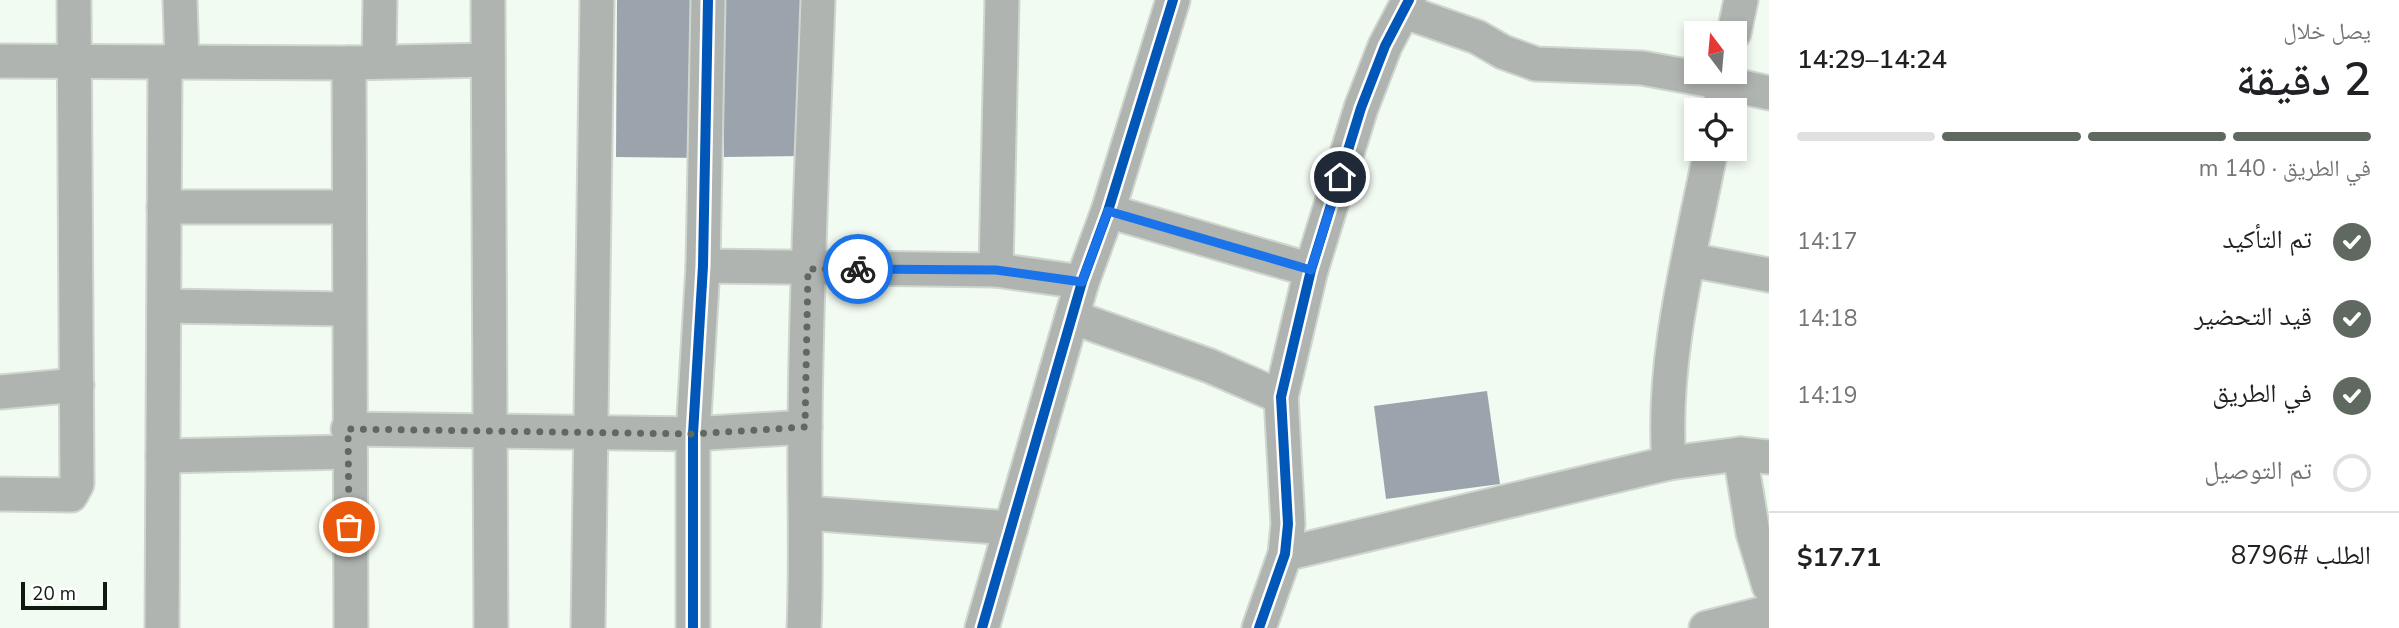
<!DOCTYPE html>
<html lang="ar">
<meta charset="utf-8">
<style>
body{margin:0;font-family:"Nunito Sans","Noto Naskh Arabic",sans-serif;background:#f2f2f2;color:#202124;direction:rtl;height:100vh;display:flex;flex-direction:column;font-size:26px;white-space:nowrap}
*{box-sizing:border-box;margin:0}
p{font-size:23px;color:#757577}
.icon{flex:none;width:38px;height:38px;fill:none;stroke:currentColor;stroke-width:2;stroke-linecap:round;stroke-linejoin:round}
.map{position:relative;flex:1;overflow:hidden;direction:ltr}
.side{display:flex;flex-direction:column;background:#fff;width:630px}
.side>*{flex:none}
.needle{width:46px;rotate:344deg}
.controls{position:absolute;left:1684px;top:21px;display:grid;gap:14px}
.controls a{display:grid;place-items:center;width:63px;height:63px;border-radius:0px;background:#fff;box-shadow:0 4px 10px #0003;font-size:35px}
.scale{position:absolute;left:21px;bottom:18px;width:86px;box-sizing:border-box;padding-left:7px;border:4px solid #101a10;border-top:0;font-size:19px;line-height:24px;white-space:nowrap;color:#101a10;-webkit-text-stroke:5px #fff;paint-order:stroke}
.pin{position:absolute;display:grid;place-items:center;width:60px;height:60px;color:#fff;margin:-30px;border:4px solid #fff;border-radius:50%;box-shadow:0 2px 7px #0007}
.courier{position:absolute;display:grid;place-items:center;width:70px;height:70px;margin:-35px;border:5px solid #1a73e8;border-radius:50%;background:#fff;color:#222;box-shadow:0 2px 9px #0007}
.head em{font-style:normal;font-weight:600}
.head div{display:flex;flex-direction:column-reverse}
.head{display:flex;align-items:center;justify-content:space-between;height:119px;padding:0 28px}
h1{font-size:46px;font-weight:600;line-height:52px}
.bar{display:grid;grid-template-columns:repeat(4,1fr);gap:10px 7px;align-content:center;height:84px;padding:0 28px}
.bar i{height:9px;border-radius:5px;background:#e0e0e0}
.bar .active{background:#5f695f}
.bar p{grid-column:span 4}
.line{display:flex;align-items:center;gap:18px;padding:0 28px;border-top:2px solid #e0e0e0}
.line div{flex:1}
ol{padding:0 28px;list-style:none}
li{display:flex;align-items:center;gap:21px;height:77px}
li p{margin-inline-start:auto}
li .icon{padding:7px;border-radius:50%;background:#5f695f;color:#fff;stroke-width:4}
li:last-child{color:#757577}
li i{width:38px;height:38px;border:4px solid #e0e0e0;border-radius:50%}
main{display:flex;flex:1;min-height:0}
.map>svg:first-child{display:block}
.building{fill:#9ba4ac}
.lines{fill:none;stroke-linecap:round;stroke-linejoin:round}
.minor-casing{stroke:#cfd6cf;stroke-width:37}
.minor{stroke:#b0b4b0;stroke-width:33}
.cycleway-casing{stroke:#fff;stroke-width:15}
.cycleway{stroke:#0057b8;stroke-width:10}
.done{stroke:#5f695f;stroke-width:7;stroke-dasharray:0 12.6}
.route{stroke:#1a73e8;stroke-width:9}
</style>
<main>
<section class="side">
<div class="head"><div><h1>2 دقيقة</h1><p>يصل خلال</p></div><em>14:24–14:29</em></div>
<div class="bar"><i class="active"></i><i class="active"></i><i class="active"></i><i></i><p>في الطريق · 140 m</p></div>
<ol>
<li><svg class="icon" aria-label="check" viewBox="0 0 24 24"><path d="M5 12l5 5 9-10"/></svg>تم التأكيد<p>14:17</p></li>
<li><svg class="icon" aria-label="check" viewBox="0 0 24 24"><path d="M5 12l5 5 9-10"/></svg>قيد التحضير<p>14:18</p></li>
<li><svg class="icon" aria-label="check" viewBox="0 0 24 24"><path d="M5 12l5 5 9-10"/></svg>في الطريق<p>14:19</p></li>
<li><i></i>تم التوصيل</li>
</ol>
<div class="line" style="height:91px"><div>الطلب #8796</div><b>$17.71</b></div>
</section>
<div class="map">
<svg width="1769" height="628" viewBox="0 0 1769 628">
<rect width="100%" height="100%" fill="#f2fbf2"/>
<!-- building -->
<g class="building">
<polygon points="617,0 700,0 699,158 616,157"/>
<polygon points="724,0 805,0 806,156 724,157"/>
<polygon points="1487,391 1500,484 1386,499 1374,406"/>
</g>
<g class="lines">
<!-- minor casing -->
<g class="minor-casing">
<g id="minor">
<polyline points="180,0 182,62"/>
<polyline points="488,0 491,628"/>
<polyline points="1405,12 1477,37 1503,52 1536,64 1642,68 1724,83 1726,72"/>
<polyline points="1734,33 1741,0"/>
<polyline points="0,61 349,63 488,60"/>
<polyline points="379,61 380,0"/>
<polyline points="349,63 351,628"/>
<polyline points="1719,110 1724,83 1769,93"/>
<polyline points="164,207 349,207"/>
<polyline points="1108,211 1311,270"/>
<polyline points="1690,260 1769,275"/>
<polyline points="703,266 996,270 1082,282"/>
<polyline points="996,270 1002,0"/>
<polyline points="164,306 348,309"/>
<polyline points="1072,317 1210,366 1281,397"/>
<polyline points="0,392 77,385"/>
<polyline points="348,429 693,434 805,427"/>
<polyline points="1740,454 1753,533 1769,586"/>
<polyline points="163,456 349,452"/>
<path d="M1669,463C1661,357 1691,252 1711,149"/>
<polyline points="0,494 71,495 77,484 74,0"/>
<polyline points="806,513 1011,528"/>
<polyline points="1285,554 1669,463 1740,454 1769,457"/>
<polyline points="162,628 165,62"/>
<polyline points="588,628 597,0"/>
<polyline points="693,628 693,434 703,266 708,0"/>
<path d="M804,628C807,560 804,493 805,426C806,284 813,142 818,0"/>
<polyline points="982,628 1082,282 1108,211 1173,0"/>
<polyline points="1259,628 1285,554 1288,524 1281,397 1311,270 1361,108 1385,46 1409,0"/>
<polyline points="1706,628 1769,612"/>
</g>
</g>
<!-- minor -->
<use href="#minor" class="minor"/>
<!-- cycleway casing -->
<g class="cycleway-casing">
<g id="cycleway">
<polyline points="693,628 693,434 703,266 708,0"/>
<polyline points="982,628 1082,282 1108,211 1173,0"/>
<polyline points="1259,628 1285,554 1288,524 1281,397 1311,270 1361,108 1385,46 1409,0"/>
</g>
</g>
<!-- cycleway -->
<use href="#cycleway" class="cycleway"/>
</g>
<g class="lines">
<!-- done -->
<polyline class="done" points="349,527 348,429 693,434 805,427 808,269 858,269"/>
<!-- route -->
<polyline class="route" points="858,269 996,270 1082,282 1108,211 1311,270 1340,177"/>
</g>
</svg>
<div class="controls">
<a><svg class="needle" viewBox="-14 -14 28 28"><path d="M0-13l5 13h-10z" fill="#e53935"/><path d="M0 13l5-13h-10z" fill="#757577"/></svg></a>
<a><svg class="icon" aria-label="locate" viewBox="0 0 24 24"><circle cx="12" cy="12" r="6"/><path d="M12 2v4M12 18v4M2 12h4M18 12h4"/></svg></a>
</div>
<div class="scale">20 m</div>
<div class="pin" style="left:349px;top:527px;background:#ea580c"><svg class="icon" aria-label="bag" viewBox="0 0 24 24"><path d="M5 8h14l-1 12H6zM9 8a3 3 0 0 1 6 0"/></svg></div>
<div class="pin" style="left:1340px;top:177px;background:#1f2937"><svg class="icon" aria-label="home" viewBox="0 0 24 24"><path d="M3 11l9-7 9 7M6 9v11h12V9"/></svg></div>
<div class="courier" style="left:858px;top:269px"><svg class="icon" aria-label="bike" viewBox="0 0 24 24"><circle cx="6" cy="16" r="4"/><circle cx="18" cy="16" r="4"/><path d="M6 16l4-8h5l3 8M10 8l3 8H6M13 5h3"/></svg></div>
</div>
</main>
